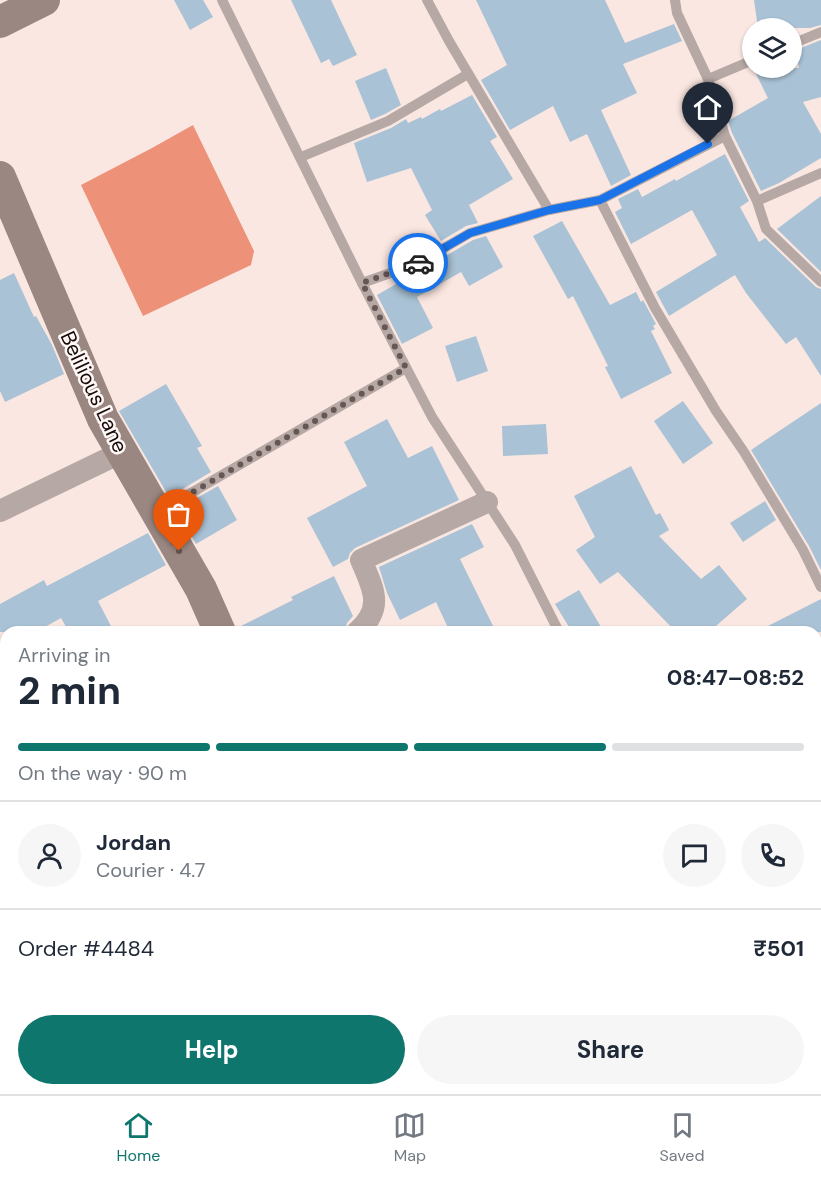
<!DOCTYPE html>
<meta charset="utf-8">
<style>
body{margin:0;font-family:"DM Sans",sans-serif;background:#f6f6f7;color:#1f2937;height:100vh;display:flex;flex-direction:column;font-size:22px;white-space:nowrap}
*{box-sizing:border-box;margin:0}
p{font-size:20px;color:#747a83}
.icon{flex:none;width:33px;height:33px;fill:none;stroke:currentColor;stroke-width:2;stroke-linecap:round;stroke-linejoin:round}
.map{position:relative;flex:1;overflow:hidden}
.drawer{position:absolute;left:0px;top:626px;width:822px;height:470px;display:flex;flex-direction:column;background:#fff;border-radius:18px 18px 0 0;box-shadow:0 2px 4px #0004}
.drawer>*{flex:none}
.fabs{position:absolute;left:742px;top:18px;display:grid;gap:12px}
.fabs a{display:grid;place-items:center;width:60px;height:60px;border-radius:50%;background:#fff;box-shadow:0 2px 4px #0004;font-size:30px}
.pin{position:absolute;display:grid;place-items:center;width:51px;height:51px;color:#fff;margin:-62px -26px;border-radius:50% 50% 50% 0;rotate:-45deg;box-shadow:0 0 6px #0007}
.pin .icon{rotate:45deg}
.courier{position:absolute;display:grid;place-items:center;width:60px;height:60px;margin:-30px;border:4px solid #1a73e8;border-radius:50%;background:#fff;color:#222;box-shadow:0 2px 8px #0007}
.head em{font-style:normal;font-weight:700}
.head div{display:flex;flex-direction:column-reverse}
.head{display:flex;align-items:center;justify-content:space-between;height:102px;padding:0 18px}
h1{font-size:39px;font-weight:700;line-height:45px}
.bar{display:grid;grid-template-columns:repeat(4,1fr);gap:9px 6px;align-content:center;height:72px;padding:0 18px}
.bar i{height:8px;border-radius:4px;background:#e0e1e3}
.bar .active{background:#0f766e}
.bar p{grid-column:span 4}
.line{display:flex;align-items:center;gap:15px;padding:0 18px;border-top:2px solid #e0e1e3}
.line div{flex:1}
.round{display:grid;place-items:center;flex:none;width:63px;height:63px;border-radius:32px;background:#f6f6f7}
.primary-button{display:flex;gap:12px;margin-top:auto;padding:12px 18px}
.primary-button a{flex:1;height:69px;border-radius:36px;background:#0f766e;color:#fff;font-size:24px;font-weight:700;line-height:69px;text-align:center}
.primary-button a+a{background:#f6f6f7;color:#1f2937}
.tabs{display:flex;justify-content:space-around;align-items:center;height:84px;border-top:2px solid #e0e1e3;background:#fff;font-size:16px;color:#747a83}
.tabs a{display:grid;justify-items:center;gap:3px}
.tabs .active{color:#0f766e}
.map>svg:first-child{display:block}
.water{fill:#ed9279}
.building{fill:#a9c2d5}
.lines{fill:none;stroke-linecap:round;stroke-linejoin:round}
.lane{stroke:#b6a8a4;stroke-width:10}
.street{stroke:#b6a8a4;stroke-width:22}
.secondary{stroke:#9b8781;stroke-width:32}
.done{stroke:#665754;stroke-width:6;stroke-dasharray:0 10.8}
.route{stroke:#1a73e8;stroke-width:8}
.labels{text-anchor:middle;dominant-baseline:central;stroke-width:5;stroke-linejoin:round;paint-order:stroke}
.street-label{font-size:21px;fill:#150a08;stroke:#fef8f6}
</style>
<div class="map">
<svg width="821" height="1094" viewBox="0 0 821 1094">
<rect width="100%" height="100%" fill="#fbe7e1"/>
<!-- water -->
<polygon class="water" points="193,125 254,251 251,265 143,316 81,185 152,148"/>
<!-- building -->
<g class="building">
<polygon points="174,0 203,0 213,17 190,30"/>
<polygon points="291,0 331,0 357,55 333,66 329,59 321,63"/>
<polygon points="476,0 605,0 625,43 674,24 682,41 623,64 637,93 601,110 631,175 611,186 587,134 570,142 553,106 510,130 481,80 507,65"/>
<polygon points="754,0 821,0 821,25 810,28 758,28"/>
<polygon points="821,40 821,97 803,102 821,134 821,158 779,183 761,191 732,133 728,121 768,98 753,68 799,68 796,50"/>
<polygon points="386,68 401,105 385,114 371,120 355,81"/>
<polygon points="472,95 497,137 490,141 513,179 469,205 478,223 466,226 441,241 425,215 432,210 411,168 367,182 354,143 391,128 406,119 408,123 421,117 422,119 440,109 441,111"/>
<polygon points="725,154 749,201 740,207 759,242 765,238 816,287 821,289 821,376 796,337 786,344 746,293 735,275 669,316 656,292 717,255 692,210 631,244 615,212 622,208 618,199 638,189 642,197 675,179 676,181"/>
<polygon points="821,196 821,272 777,229"/>
<polygon points="562,221 610,305 636,292 641,302 643,300 656,324 653,326 655,329 651,331 672,373 621,399 605,367 608,366 573,296 568,299 533,236"/>
<polygon points="486,236 503,267 469,286 461,272 417,297 433,328 402,344 377,295 405,279 404,276 420,271 473,240"/>
<polygon points="14,273 34,317 36,316 52,345 64,374 5,402 0,391 0,280"/>
<polygon points="476,336 488,371 457,382 445,346"/>
<polygon points="166,384 202,446 197,448 211,472 169,497 119,411"/>
<polygon points="683,401 713,443 683,464 654,421"/>
<polygon points="821,403 821,570 809,546 751,450"/>
<polygon points="387,419 408,458 432,446 459,500 355,548 350,553 348,559 333,567 307,518 367,486 344,442"/>
<polygon points="546,424 548,454 503,456 502,426"/>
<polygon points="631,466 656,515 660,513 669,530 659,536 701,579 719,565 747,599 709,632 676,632 618,572 600,584 576,550 595,537 574,496"/>
<polygon points="218,486 237,520 196,544 176,510"/>
<polygon points="765,501 776,520 743,542 730,523"/>
<polygon points="472,524 484,547 460,559 496,632 450,632 436,602 400,620 387,593 379,567"/>
<polygon points="148,533 166,565 98,601 114,632 69,632 61,618 36,632 0,632 0,604 44,580 47,586"/>
<polygon points="334,576 353,616 347,623 344,632 238,632 237,628 293,600 291,597"/>
<polygon points="579,590 604,632 572,632 555,604"/>
<polygon points="821,599 821,632 756,632"/>
</g>
<g class="lines">
<!-- lane -->
<g class="lane">
<polyline points="222,0 362,283 432,417 515,545 559,632"/>
<polyline points="427,0 449,41 549,210"/>
<polyline points="675,0 677,13 708,79 725,136 757,201 766,229 821,282"/>
<polyline points="792,44 821,32"/>
<polyline points="708,79 753,60"/>
<polyline points="301,157 388,121 468,74"/>
<polyline points="600,200 655,308 716,411 744,452 803,550 821,587"/>
<polyline points="757,201 821,173"/>
<polyline points="362,283 416,264 470,233 549,210 600,200 725,136"/>
<polyline points="160,511 406,368"/>
<polyline points="816,747 818,746 821,750"/>
<polyline points="816,1002 821,1003"/>
</g>
<!-- street -->
<g class="street">
<polyline points="0,511 122,452"/>
<path d="M357,632C385,608 373,588 361,560L487,502"/>
<polyline points="0,812 6,808"/>
<polyline points="190,1094 197,1089"/>
</g>
<!-- secondary -->
<g class="secondary">
<polyline points="0,22 44,0"/>
<polyline points="0,177 103,419 201,589 220,632"/>
<polyline points="500,1089 504,1094"/>
</g>
</g>
<g class="lines">
<!-- done -->
<polyline class="done" points="179,551 157,513 406,368 362,283 418,263"/>
<!-- route -->
<polyline class="route" points="418,263 470,233 549,210 600,200 708,144"/>
</g>
<g class="labels">
<!-- street labels -->
<g class="street-label">
<text transform="translate(94 392) rotate(65)">Belilious Lane</text>
</g>
</g>
</svg>
<div class="fabs">
<a><svg class="icon" aria-label="layers" viewBox="0 0 24 24"><path d="M12 4l9 5-9 5-9-5zM3 14l9 5 9-5"/></svg></a>
</div>
<div class="pin" style="left:179px;top:551px;background:#ea580c"><svg class="icon" aria-label="bag" viewBox="0 0 24 24"><path d="M5 8h14l-1 12H6zM9 8a3 3 0 0 1 6 0"/></svg></div>
<div class="pin" style="left:708px;top:144px;background:#1f2937"><svg class="icon" aria-label="home" viewBox="0 0 24 24"><path d="M3 11l9-7 9 7M6 9v11h12V9"/></svg></div>
<div class="courier" style="left:418px;top:263px"><svg class="icon" aria-label="car" viewBox="0 0 24 24"><path d="M5 17H2v-5l4-1 3-4h7l3 4 3 1v5h-3M9 17h6M6 11h13"/><circle cx="7" cy="17" r="2"/><circle cx="17" cy="17" r="2"/></svg></div>
<section class="drawer">
<div class="head"><div><h1>2 min</h1><p>Arriving in</p></div><em>08:47–08:52</em></div>
<div class="bar"><i class="active"></i><i class="active"></i><i class="active"></i><i></i><p>On the way · 90 m</p></div>
<div class="line" style="height:108px"><a class="round"><svg class="icon" aria-label="person" viewBox="0 0 24 24"><circle cx="12" cy="8" r="4"/><path d="M4 21q1-7 8-7t8 7"/></svg></a><div><b>Jordan</b><p>Courier · 4.7</p></div><a class="round"><svg class="icon" aria-label="chat" viewBox="0 0 24 24"><path d="M4 5h16v11H9l-5 4z"/></svg></a><a class="round"><svg class="icon" aria-label="phone" viewBox="0 0 24 24"><path d="M5 4h4l2 5-3 2q2 4 5 5l2-3 5 2v4C11 20 4 13 5 4z"/></svg></a></div>
<div class="line" style="height:78px"><div>Order #4484</div><b>₹501</b></div>
<div class="primary-button"><a>Help</a><a>Share</a></div>
</section>
</div>
<nav class="tabs">
<a class="active"><svg class="icon" aria-label="home" viewBox="0 0 24 24"><path d="M3 11l9-7 9 7M6 9v11h12V9"/></svg>Home</a>
<a><svg class="icon" aria-label="map" viewBox="0 0 24 24"><path d="M3 6l6-2 6 2 6-2v14l-6 2-6-2-6 2zM9 4v14M15 6v14"/></svg>Map</a>
<a><svg class="icon" aria-label="saved" viewBox="0 0 24 24"><path d="M7 4h10v16l-5-4-5 4z"/></svg>Saved</a>
</nav>
